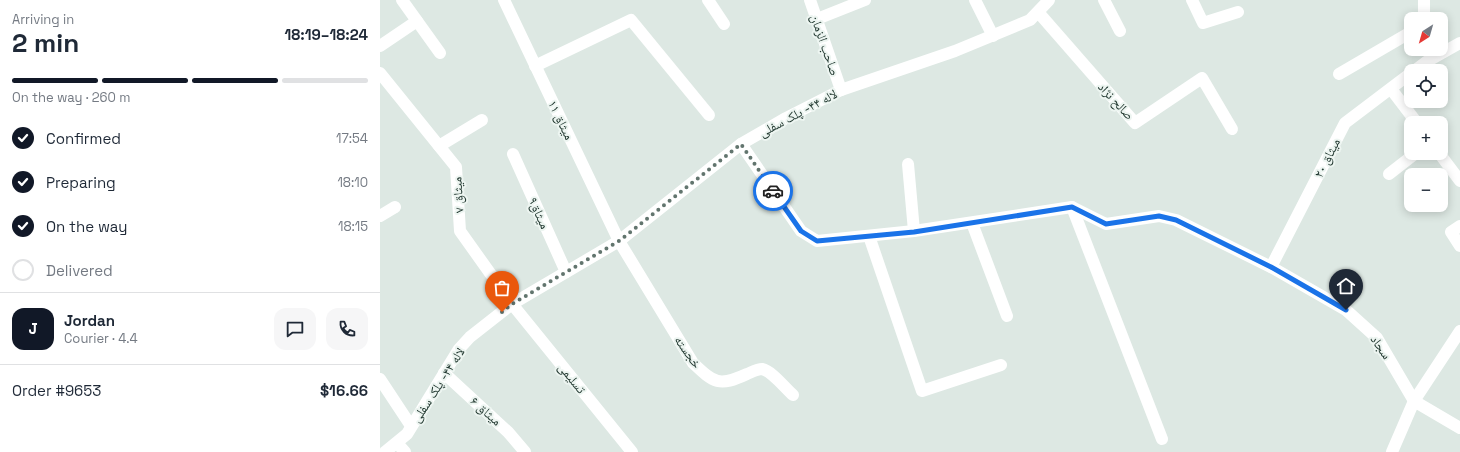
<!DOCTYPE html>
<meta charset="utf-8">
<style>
body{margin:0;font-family:"Space Grotesk","Noto Naskh Arabic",sans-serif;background:#f6f6f7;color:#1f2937;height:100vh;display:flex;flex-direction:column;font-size:15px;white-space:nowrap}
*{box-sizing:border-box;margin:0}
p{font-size:13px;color:#747a83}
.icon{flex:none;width:22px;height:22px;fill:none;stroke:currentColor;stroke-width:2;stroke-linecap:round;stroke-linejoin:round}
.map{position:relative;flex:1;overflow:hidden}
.details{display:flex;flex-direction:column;background:#fff;width:380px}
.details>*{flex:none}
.needle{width:26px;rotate:217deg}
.controls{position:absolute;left:1024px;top:12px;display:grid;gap:8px}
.controls a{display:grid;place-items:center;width:44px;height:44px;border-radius:8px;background:#fff;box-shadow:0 2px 10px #0003;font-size:20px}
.pin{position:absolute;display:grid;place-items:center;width:34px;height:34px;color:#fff;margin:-41px -17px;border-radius:50% 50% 50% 0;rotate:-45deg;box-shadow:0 0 4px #0007}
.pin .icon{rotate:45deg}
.courier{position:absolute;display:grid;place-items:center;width:40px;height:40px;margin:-20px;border:3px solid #1a73e8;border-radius:50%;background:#fff;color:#222;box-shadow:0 1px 5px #0007}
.summary em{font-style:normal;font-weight:700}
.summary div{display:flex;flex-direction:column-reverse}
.summary{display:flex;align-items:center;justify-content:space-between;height:68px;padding:0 12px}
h1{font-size:26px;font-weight:700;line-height:30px}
.bar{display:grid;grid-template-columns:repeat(4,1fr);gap:6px 4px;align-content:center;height:48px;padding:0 12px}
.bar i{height:5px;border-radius:3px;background:#e0e1e3}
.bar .active{background:#111827}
.bar p{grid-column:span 4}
.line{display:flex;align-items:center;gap:10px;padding:0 12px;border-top:1px solid #e0e1e3}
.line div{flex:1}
.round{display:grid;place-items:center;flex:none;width:42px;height:42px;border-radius:12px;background:#f6f6f7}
ol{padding:0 12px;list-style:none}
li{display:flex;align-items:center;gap:12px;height:44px}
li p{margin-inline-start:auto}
li .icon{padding:4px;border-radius:50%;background:#111827;color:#fff;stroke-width:4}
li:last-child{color:#747a83}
li i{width:22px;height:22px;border:2px solid #e0e1e3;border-radius:50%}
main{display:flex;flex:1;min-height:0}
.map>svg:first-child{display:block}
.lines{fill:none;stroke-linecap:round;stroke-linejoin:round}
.minor{stroke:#fff;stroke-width:12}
.done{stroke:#62756e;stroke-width:4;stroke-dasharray:0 7.2}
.route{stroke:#1a73e8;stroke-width:5}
.labels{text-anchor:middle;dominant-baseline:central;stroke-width:4;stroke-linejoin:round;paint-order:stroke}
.street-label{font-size:13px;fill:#20372f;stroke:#edf5f1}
</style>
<main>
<section class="details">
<div class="summary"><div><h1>2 min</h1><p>Arriving in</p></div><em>18:19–18:24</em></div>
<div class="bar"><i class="active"></i><i class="active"></i><i class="active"></i><i></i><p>On the way · 260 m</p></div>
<ol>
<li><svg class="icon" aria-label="check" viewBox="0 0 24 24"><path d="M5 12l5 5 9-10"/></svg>Confirmed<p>17:54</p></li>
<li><svg class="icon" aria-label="check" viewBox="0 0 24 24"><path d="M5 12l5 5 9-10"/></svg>Preparing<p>18:10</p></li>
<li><svg class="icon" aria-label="check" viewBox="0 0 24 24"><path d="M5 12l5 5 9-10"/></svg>On the way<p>18:15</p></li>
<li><i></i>Delivered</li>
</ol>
<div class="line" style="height:72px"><b class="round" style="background:#111827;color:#fff">J</b><div><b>Jordan</b><p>Courier · 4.4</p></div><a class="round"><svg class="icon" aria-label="chat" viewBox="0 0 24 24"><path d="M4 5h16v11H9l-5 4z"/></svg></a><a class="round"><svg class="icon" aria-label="phone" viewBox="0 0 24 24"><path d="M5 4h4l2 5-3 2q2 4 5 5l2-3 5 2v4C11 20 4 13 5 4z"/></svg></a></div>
<div class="line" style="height:52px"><div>Order #9653</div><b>$16.66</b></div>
</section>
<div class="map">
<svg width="1080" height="452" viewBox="0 0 1080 452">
<rect width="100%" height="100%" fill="#dde8e3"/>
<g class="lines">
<!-- minor -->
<g class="minor">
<polyline points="22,0 60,53"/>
<path d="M124,0L239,241L313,363C334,383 339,387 367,374C372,372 377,369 382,369C392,371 405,388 413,395"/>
<polyline points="328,0 344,24"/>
<polyline points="430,0 461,90"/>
<polyline points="595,0 613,36"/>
<polyline points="724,0 740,31"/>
<polyline points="812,0 823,23 858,12"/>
<polyline points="1044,0 1044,19"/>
<polyline points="658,12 755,123 822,78 852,129"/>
<polyline points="437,19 485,0"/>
<polyline points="0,46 37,21"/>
<polyline points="155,66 251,20 329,115"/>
<polyline points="1034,71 1046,62 1080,43"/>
<polyline points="0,73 76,167 80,231 132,304 252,452"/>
<polyline points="959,74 1031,32"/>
<polyline points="1011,89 1037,123"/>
<polyline points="361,144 421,231 437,241 534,231 692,207 726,224 779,216 796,220 891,267 966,310 997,338 1034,401 1080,428"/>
<polyline points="59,146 102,120"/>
<polyline points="1059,153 1080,181"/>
<polyline points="133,154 186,272"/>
<polyline points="528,164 534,231"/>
<polyline points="1009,174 1036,153"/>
<polyline points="692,207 782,439"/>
<polyline points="0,216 15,207"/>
<polyline points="592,223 627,316"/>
<polyline points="1080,226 1071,232 1080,246"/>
<polyline points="489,236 542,391 621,365"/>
<polyline points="891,267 965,123 1031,73"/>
<polyline points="64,373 128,432 145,452"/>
<polyline points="0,379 31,426"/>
<polyline points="17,443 25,452"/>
<polyline points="5,452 27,434 79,349 90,337 132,304 239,241 361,144 406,118 461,90 575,51 650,20 669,0"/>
<polyline points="1012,452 1034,401 1080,331"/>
</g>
</g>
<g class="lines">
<!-- done -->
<polyline class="done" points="122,312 132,304 239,241 361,144 393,191"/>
<!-- route -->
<polyline class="route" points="393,191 421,231 437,241 534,232 692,207 726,224 779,216 796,220 891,267 966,310"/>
</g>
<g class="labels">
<!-- street labels -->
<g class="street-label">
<text transform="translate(445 45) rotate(71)">صاحب الزمان</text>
<text transform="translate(736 101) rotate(47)">صالح نژاد</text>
<text transform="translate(418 113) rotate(-28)">لاله ۴۴- پلک سفلی</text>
<text transform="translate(181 120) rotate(64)">میثاق ۱۱</text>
<text transform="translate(947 158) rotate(-63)">میثاق ۲۰</text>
<text transform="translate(78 195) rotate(-94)">میثاق ۷</text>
<text transform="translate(159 213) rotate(66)">میثاق۹</text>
<text transform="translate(1001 347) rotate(55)">سجاد</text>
<text transform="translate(308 352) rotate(55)">خجسته</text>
<text transform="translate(192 378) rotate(51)">تسلیمی</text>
<text transform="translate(58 385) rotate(-57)">لاله ۴۴- پلک سفلی</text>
<text transform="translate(106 411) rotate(42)">میثاق ۶</text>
</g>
</g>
</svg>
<div class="controls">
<a><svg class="needle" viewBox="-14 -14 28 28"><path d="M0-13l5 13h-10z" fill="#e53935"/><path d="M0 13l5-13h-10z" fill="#747a83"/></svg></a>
<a><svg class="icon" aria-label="locate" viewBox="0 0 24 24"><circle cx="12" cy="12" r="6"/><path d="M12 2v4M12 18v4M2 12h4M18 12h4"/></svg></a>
<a>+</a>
<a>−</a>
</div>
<div class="pin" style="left:122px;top:312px;background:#ea580c"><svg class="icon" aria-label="bag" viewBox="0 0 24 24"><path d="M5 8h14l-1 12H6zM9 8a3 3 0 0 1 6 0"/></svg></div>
<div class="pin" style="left:966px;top:310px;background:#1f2937"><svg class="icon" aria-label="home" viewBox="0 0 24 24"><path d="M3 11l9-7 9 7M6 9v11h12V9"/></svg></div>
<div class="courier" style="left:393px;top:191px"><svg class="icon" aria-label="car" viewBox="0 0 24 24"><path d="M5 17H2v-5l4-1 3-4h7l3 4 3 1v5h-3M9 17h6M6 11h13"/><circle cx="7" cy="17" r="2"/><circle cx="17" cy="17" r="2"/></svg></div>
</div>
</main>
